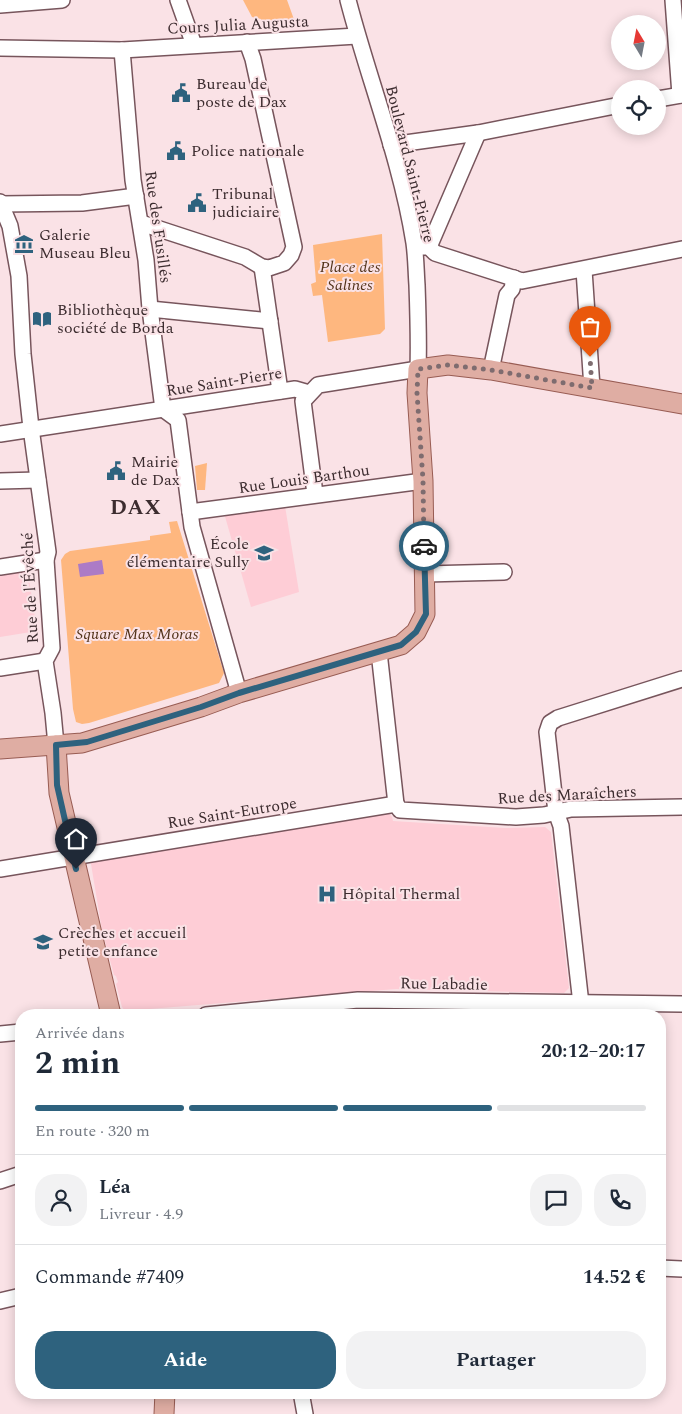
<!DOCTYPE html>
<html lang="fr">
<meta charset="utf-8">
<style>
body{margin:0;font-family:Spectral,serif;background:#f2f2f3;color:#1f2937;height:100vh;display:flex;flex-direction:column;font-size:19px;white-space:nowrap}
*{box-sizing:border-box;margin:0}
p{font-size:16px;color:#747a83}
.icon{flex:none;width:28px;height:28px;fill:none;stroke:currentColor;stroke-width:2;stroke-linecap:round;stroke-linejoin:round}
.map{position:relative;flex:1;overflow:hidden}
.side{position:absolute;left:15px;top:1009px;width:651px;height:390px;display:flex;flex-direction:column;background:#fff;border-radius:20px;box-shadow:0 2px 12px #0003}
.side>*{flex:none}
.needle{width:32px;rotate:350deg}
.controls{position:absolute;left:611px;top:15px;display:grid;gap:10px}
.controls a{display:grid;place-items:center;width:55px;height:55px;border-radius:50%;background:#fff;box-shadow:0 2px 12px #0003;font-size:25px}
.pin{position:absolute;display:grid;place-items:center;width:42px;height:42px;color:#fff;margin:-51px -21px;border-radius:50% 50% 50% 0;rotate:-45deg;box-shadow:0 0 5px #0007}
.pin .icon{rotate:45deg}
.courier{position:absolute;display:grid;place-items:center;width:50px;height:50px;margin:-25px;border:4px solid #2e627e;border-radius:50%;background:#fff;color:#222;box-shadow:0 1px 6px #0007}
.overview em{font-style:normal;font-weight:700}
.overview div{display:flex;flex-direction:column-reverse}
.overview{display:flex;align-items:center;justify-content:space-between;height:85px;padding:0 20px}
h1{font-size:32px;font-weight:700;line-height:38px}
.bar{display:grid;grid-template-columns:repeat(4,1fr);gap:8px 5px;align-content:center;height:60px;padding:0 20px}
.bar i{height:6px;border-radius:4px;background:#e0e1e3}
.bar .current{background:#2e627e}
.bar p{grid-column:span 4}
.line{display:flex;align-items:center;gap:12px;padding:0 20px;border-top:1px solid #e0e1e3}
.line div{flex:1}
.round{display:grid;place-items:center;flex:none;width:52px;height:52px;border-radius:20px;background:#f2f2f3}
.cta{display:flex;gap:10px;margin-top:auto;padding:10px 20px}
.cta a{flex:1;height:58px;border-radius:20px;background:#2e627e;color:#fff;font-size:20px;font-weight:700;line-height:58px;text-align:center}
.cta a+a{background:#f2f2f3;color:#1f2937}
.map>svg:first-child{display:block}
.built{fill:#fecdd6}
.green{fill:#feb77f}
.water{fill:#ac7bc6}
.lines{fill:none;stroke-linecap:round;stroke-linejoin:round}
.minor-casing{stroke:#77555c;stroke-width:18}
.major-casing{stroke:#985c53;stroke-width:21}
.minor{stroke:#fff;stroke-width:15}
.major{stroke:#dfada3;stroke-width:19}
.done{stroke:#7e6c6f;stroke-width:5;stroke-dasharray:0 9}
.route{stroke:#2e627e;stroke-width:6}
.labels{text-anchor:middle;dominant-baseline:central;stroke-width:4;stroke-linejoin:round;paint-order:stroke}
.street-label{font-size:16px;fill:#3c2c2f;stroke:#fae2e6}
.poi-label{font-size:16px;fill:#3c2c2f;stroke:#fae2e6;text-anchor:start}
.park-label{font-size:16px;font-style:italic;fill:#523219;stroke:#fae2e6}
.district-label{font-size:21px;font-weight:bold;letter-spacing:1px;fill:#3c2c2f;stroke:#fae2e6}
</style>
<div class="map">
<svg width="682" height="1414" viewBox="0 0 682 1414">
<rect width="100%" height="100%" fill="#fae2e6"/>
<!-- built -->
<g class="built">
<polygon points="285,506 299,592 251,607 224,513"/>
<polygon points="27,566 37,631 0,637 0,570"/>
<polygon points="387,811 392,817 393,821 505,828 545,827 551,832 569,988 564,993 396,989 125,1011 122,1007 116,984 118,982 116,976 114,975 102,930 90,858"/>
</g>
<!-- green -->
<g class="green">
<polygon points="243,0 287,0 296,25 264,27 261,19 252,17"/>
<polygon points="382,234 385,329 380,334 328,342 322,295 313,296 311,284 316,282 313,245"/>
<polygon points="207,463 205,490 197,490 195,466"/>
<polygon points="177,521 224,673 219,683 89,723 82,724 76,722 73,709 61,560 65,554 70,551 150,540 150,536 171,533 169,522"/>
</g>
<!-- water -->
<polygon class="water" points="102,560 104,574 80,577 78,564"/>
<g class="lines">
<!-- minor casing -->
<g class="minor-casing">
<g id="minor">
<polyline points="178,0 194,45"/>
<polyline points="673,0 680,95"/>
<polyline points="0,5 62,0"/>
<polyline points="0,48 122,50 357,36"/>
<polyline points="122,50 133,180 146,260 150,309 163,409 178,420 192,527 239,693"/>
<polyline points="658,99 682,95"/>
<polyline points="391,145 478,133 620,105"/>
<polyline points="0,202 10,226 19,276 23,354 31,428 48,552 46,560 52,648 45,661 53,713 56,745"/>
<polyline points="1,204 82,203 136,196"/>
<polyline points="141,223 245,257 262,267 269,268 284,263 291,255 294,247 253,59 247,42"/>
<polyline points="415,247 429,247 435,253 522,281 682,249"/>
<polyline points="429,247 478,133"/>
<polyline points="262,267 280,391"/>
<polyline points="584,270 592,388"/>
<polyline points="150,309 270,321"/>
<polyline points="491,370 507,295 512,289 514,278"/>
<polyline points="0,434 295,389 309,393"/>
<polyline points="0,481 38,480"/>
<path d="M315,494L303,401L318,385L418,369C419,341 418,313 417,285C416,271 416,257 414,243C401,160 369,81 348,0"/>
<polyline points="190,512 423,481"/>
<polyline points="0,567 46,560"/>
<polyline points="425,574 504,572"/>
<polyline points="379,652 396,804"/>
<polyline points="0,668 45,661"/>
<polyline points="396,804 400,810 516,817 544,815 571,809 682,807"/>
<polyline points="0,869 396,804"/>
<polyline points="581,1004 561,826 556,812 547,732 550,723 558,718 682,679"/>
<polyline points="206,1015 358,1000 682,1004"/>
<polyline points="0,1034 21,1032"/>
<polyline points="0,1181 21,1174"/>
<polyline points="660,1268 682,1269"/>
<polyline points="0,1301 21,1296"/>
<polyline points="301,1392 305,1414"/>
</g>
</g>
<!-- major casing -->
<g class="major-casing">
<g id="major">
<polyline points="56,745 59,793 111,1015"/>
<polyline points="0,749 82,743 201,707 239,693 401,645 416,632 425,614 423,481 417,393 418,369 448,365 491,370 682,404"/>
<polyline points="164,1414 165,1392"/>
</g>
</g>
<!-- minor -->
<use href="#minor" class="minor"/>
<!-- major -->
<use href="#major" class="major"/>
</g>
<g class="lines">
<!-- done -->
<polyline class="done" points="424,546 423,480 417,393 418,369 448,365 491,370 592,388 590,357"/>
<!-- route -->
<polyline class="route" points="76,869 57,785 56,745 87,742 201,707 239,693 401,645 416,632 426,614 424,546"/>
</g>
<!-- icons -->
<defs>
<g id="civic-bare" transform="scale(1.5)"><path d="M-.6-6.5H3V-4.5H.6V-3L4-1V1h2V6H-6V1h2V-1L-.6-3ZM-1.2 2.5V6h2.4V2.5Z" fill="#2e627e" stroke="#fae2e6" stroke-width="2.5" paint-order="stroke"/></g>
<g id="museum-bare" transform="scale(1.5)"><path d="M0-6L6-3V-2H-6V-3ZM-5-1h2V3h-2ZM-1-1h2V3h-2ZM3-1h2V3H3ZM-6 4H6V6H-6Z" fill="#2e627e" stroke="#fae2e6" stroke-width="2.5" paint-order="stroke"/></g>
<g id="library-bare" transform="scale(1.5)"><path d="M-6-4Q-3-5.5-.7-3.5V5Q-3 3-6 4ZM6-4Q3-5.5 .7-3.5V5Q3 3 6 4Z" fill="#2e627e" stroke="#fae2e6" stroke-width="2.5" paint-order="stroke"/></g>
<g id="school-bare" transform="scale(1.5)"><path d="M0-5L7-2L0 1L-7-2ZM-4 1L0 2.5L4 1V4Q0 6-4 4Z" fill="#2e627e" stroke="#fae2e6" stroke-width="2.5" paint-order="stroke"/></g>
<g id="hospital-bare" transform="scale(1.5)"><path d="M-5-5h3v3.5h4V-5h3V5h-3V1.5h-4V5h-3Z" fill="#2e627e" stroke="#fae2e6" stroke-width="2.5" paint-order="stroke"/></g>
</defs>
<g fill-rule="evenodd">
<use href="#civic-bare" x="181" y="93"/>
<use href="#civic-bare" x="176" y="151"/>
<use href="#civic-bare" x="197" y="203"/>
<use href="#museum-bare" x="24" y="244"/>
<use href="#library-bare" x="42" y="319"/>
<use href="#civic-bare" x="116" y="471"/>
<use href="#school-bare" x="264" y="553"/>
<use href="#hospital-bare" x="327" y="894"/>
<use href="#school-bare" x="43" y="942"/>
</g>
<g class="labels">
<!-- street labels -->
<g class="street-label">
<text transform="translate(238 25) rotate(-3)">Cours Julia Augusta</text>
<text transform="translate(410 164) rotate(76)">Boulevard Saint-Pierre</text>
<text transform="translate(158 227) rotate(82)">Rue des Fusillés</text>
<text transform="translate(224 382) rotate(-9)">Rue Saint-Pierre</text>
<text transform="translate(304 479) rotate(-8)">Rue Louis Barthou</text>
<text transform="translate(30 588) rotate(-93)">Rue de l'Évêché</text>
<text transform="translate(567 795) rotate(-3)">Rue des Maraîchers</text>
<text transform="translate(232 813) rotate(-9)">Rue Saint-Eutrope</text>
<text transform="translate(444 984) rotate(1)">Rue Labadie</text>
</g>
<!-- poi labels -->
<g class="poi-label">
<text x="196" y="84">Bureau de<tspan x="196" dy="18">poste de Dax</tspan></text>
<text x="191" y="151">Police nationale</text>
<text x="212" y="194">Tribunal<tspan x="212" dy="18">judiciaire</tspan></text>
<text x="39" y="235">Galerie<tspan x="39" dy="18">Museau Bleu</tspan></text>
<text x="57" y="310">Bibliothèque<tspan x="57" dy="18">société de Borda</tspan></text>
<text x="131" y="462">Mairie<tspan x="131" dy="18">de Dax</tspan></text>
<text x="249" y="544" text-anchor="end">École<tspan x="249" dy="18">élémentaire Sully</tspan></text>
<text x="342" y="894">Hôpital Thermal</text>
<text x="58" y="933">Crèches et accueil<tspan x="58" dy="18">petite enfance</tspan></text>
</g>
<!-- park labels -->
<g class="park-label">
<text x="350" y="267">Place des<tspan x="350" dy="18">Salines</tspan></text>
<text x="137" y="634">Square Max Moras</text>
</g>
<!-- district labels -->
<g class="district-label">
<text x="136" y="508">DAX</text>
</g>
</g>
</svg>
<div class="controls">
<a><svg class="needle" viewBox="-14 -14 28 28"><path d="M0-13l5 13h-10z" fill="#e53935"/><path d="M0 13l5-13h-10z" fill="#747a83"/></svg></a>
<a><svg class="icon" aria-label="locate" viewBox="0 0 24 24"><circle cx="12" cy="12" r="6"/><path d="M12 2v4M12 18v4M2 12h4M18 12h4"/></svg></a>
</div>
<div class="pin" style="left:590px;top:357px;background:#ea580c"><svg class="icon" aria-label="bag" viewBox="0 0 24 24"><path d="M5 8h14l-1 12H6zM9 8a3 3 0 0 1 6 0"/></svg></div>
<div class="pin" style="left:76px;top:869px;background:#1f2937"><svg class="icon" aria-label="home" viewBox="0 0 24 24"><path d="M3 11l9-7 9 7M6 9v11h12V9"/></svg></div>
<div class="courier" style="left:424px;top:546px"><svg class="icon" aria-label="car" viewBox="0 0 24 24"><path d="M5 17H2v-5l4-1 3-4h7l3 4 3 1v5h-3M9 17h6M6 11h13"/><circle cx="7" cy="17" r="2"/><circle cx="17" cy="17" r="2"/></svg></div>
<section class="side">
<div class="overview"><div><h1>2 min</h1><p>Arrivée dans</p></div><em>20:12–20:17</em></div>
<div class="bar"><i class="current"></i><i class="current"></i><i class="current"></i><i></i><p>En route · 320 m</p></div>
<div class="line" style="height:90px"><a class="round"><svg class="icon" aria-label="person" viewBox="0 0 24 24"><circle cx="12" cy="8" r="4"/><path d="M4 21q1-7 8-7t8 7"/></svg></a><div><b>Léa</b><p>Livreur · 4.9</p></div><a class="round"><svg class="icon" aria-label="chat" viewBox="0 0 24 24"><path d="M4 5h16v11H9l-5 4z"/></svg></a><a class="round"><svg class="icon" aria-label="phone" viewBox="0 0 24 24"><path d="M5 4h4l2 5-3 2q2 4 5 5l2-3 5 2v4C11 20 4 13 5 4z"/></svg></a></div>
<div class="line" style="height:65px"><div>Commande #7409</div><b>14.52 €</b></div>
<div class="cta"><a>Aide</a><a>Partager</a></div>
</section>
</div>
